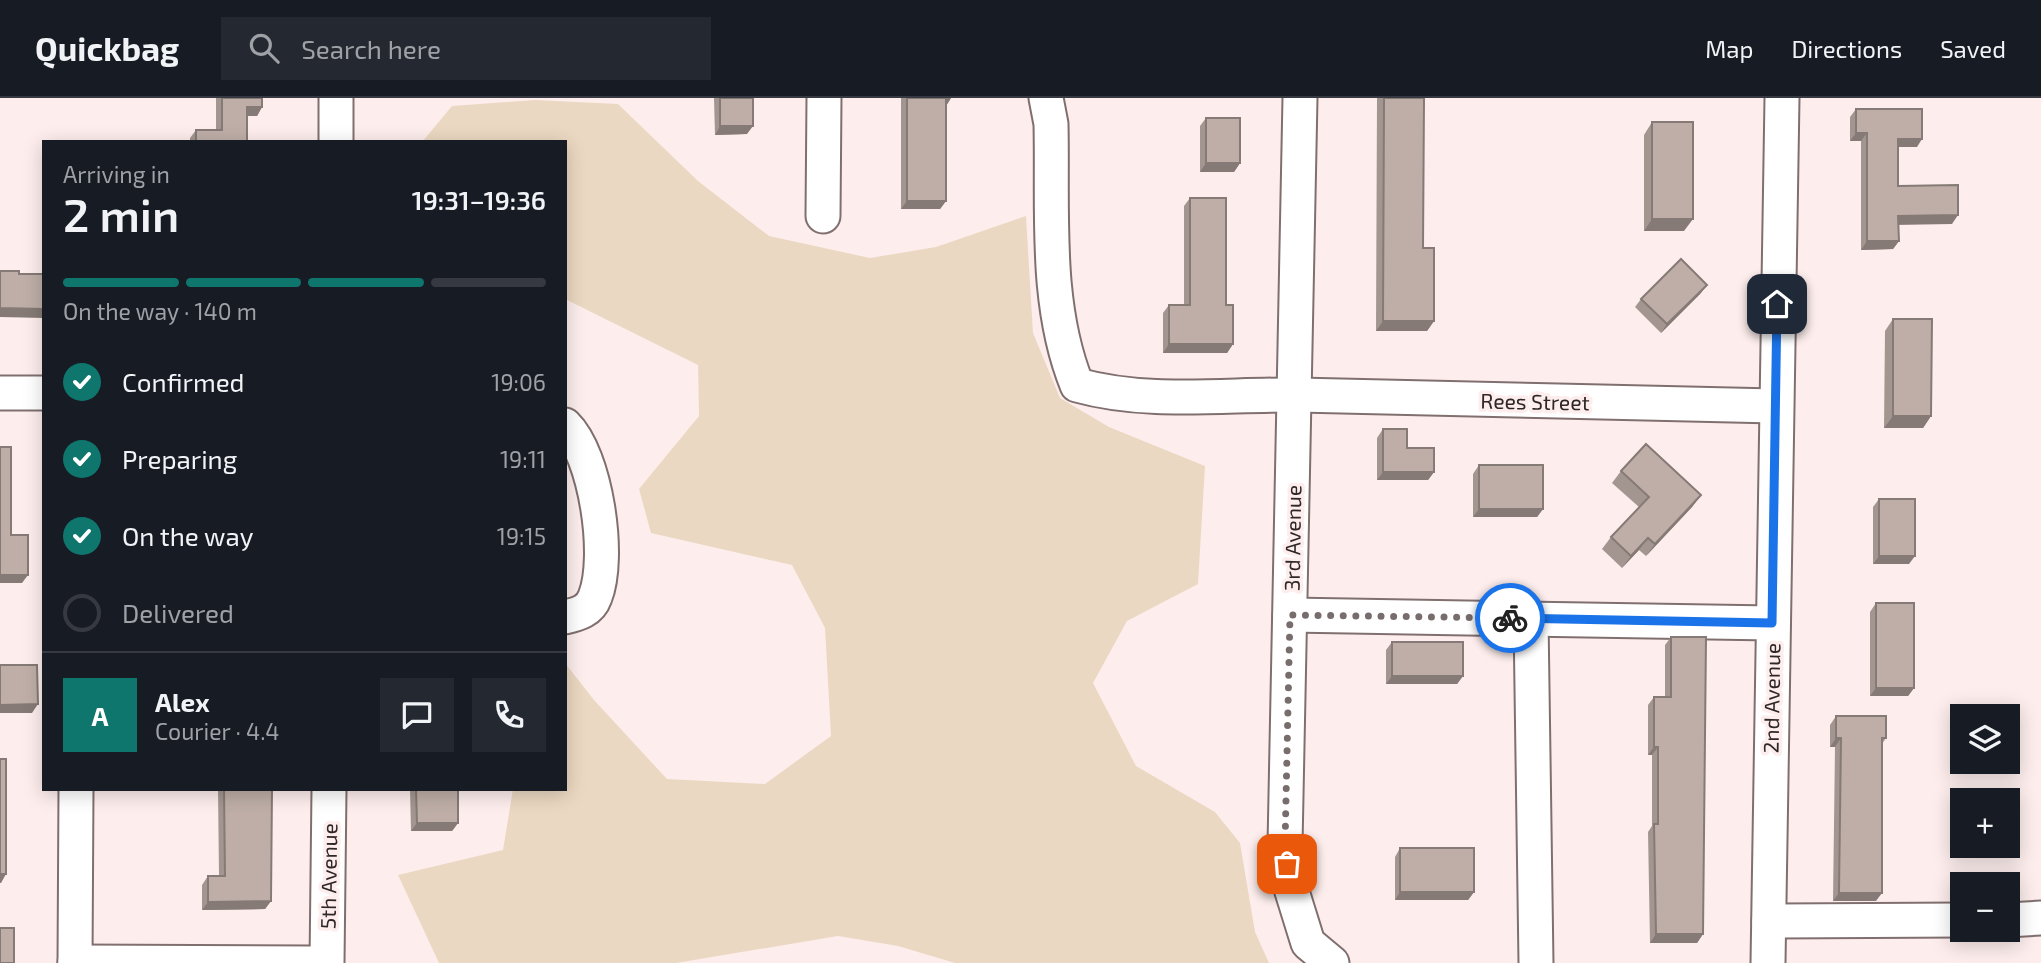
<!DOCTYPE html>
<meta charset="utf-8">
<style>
body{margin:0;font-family:"Exo 2",sans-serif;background:#242831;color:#f1f3f6;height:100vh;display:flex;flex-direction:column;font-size:26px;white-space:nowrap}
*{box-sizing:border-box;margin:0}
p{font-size:23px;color:#9ea1a6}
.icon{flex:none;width:38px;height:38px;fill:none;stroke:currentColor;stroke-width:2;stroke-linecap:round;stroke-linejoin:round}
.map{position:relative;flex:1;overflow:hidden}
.side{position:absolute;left:42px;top:42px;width:525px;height:651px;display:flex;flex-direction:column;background:#171b24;border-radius:0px;box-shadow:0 4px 18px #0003}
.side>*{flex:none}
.controls{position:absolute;left:1950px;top:606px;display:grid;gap:14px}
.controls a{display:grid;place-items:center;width:70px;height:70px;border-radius:0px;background:#171b24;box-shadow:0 4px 18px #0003;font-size:35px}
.pin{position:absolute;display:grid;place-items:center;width:60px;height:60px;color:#fff;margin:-30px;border-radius:14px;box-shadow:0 4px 10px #0006}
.courier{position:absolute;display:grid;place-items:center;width:70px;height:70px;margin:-35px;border:5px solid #1a73e8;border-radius:50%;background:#fff;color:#222;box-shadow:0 2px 9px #0007}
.overview em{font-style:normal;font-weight:600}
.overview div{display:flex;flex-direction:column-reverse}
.overview{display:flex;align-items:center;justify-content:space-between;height:119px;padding:0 21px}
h1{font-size:46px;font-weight:600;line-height:52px}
.bar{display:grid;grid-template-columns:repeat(4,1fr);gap:10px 7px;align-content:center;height:84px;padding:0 21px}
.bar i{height:9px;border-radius:5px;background:#363941}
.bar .on{background:#0f766e}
.bar p{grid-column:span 4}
.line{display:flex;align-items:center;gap:18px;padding:0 21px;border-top:2px solid #363941}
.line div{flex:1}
.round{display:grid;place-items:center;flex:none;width:74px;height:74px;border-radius:0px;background:#242831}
ol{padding:0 21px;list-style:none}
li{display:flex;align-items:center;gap:21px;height:77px}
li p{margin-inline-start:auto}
li .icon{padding:7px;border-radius:50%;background:#0f766e;color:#fff;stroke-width:4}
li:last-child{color:#9ea1a6}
li i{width:38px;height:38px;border:4px solid #363941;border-radius:50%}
header{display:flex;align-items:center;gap:42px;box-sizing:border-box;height:98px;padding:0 35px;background:#171b24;border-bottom:2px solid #363941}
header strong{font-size:33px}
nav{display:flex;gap:38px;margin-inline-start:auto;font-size:24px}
.search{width:490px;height:63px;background:#242831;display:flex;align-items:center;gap:18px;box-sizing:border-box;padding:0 24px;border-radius:0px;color:#9ea1a6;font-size:26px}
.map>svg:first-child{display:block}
.green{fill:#ebd8c2}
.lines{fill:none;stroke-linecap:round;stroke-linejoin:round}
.minor-casing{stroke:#806f6f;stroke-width:37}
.minor{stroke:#fff;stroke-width:33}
.wall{fill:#a39690}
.shaded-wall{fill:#857a75}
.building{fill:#beaea7;stroke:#857a75;stroke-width:2}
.done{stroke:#776d6c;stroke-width:7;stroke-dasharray:0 12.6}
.route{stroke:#1a73e8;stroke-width:9}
.labels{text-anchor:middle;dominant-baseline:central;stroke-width:7;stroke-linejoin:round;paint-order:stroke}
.street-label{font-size:21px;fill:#2f2727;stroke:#fdeeed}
</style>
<header>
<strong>Quickbag</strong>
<div class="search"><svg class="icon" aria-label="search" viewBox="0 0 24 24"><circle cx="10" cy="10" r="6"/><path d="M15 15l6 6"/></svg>Search here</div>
<nav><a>Map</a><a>Directions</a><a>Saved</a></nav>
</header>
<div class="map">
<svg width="2041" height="865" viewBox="0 0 2041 865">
<rect width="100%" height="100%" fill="#fdeeed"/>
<!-- green -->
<polygon class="green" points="535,2 618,6 698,83 769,138 870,160 936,149 1026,118 1033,235 1060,300 1109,329 1205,368 1198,486 1127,523 1093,585 1136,668 1215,714 1240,745 1255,834 1269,865 955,865 898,848 838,838 676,865 439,865 398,777 503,752 513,691 565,691 565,565 594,602 667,681 765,686 831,638 825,530 792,467 651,435 639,391 699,318 698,267 565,201 565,44 422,44 452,8"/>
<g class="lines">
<!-- minor casing -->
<g class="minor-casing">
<g id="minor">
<path d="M1046,0L1051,26C1053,112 1044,206 1077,287C1149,307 1225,296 1298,297C1457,300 1616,305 1775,308"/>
<polyline points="1300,0 1285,747 1290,787 1308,845 1332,865"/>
<polyline points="336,44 336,0"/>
<polyline points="823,118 824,0"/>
<polyline points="0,295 44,295"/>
<path d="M565,327C596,357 611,459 595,499C590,513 578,516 565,519"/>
<polyline points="1290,517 1772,525"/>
<polyline points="1531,521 1536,865"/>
<polyline points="2007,822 2041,820"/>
<polyline points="1769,823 1962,822"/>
<polyline points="75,864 314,865"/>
<polyline points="75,865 76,691"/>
<polyline points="327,865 329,691"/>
<polyline points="1768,865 1782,0"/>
</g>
</g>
<!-- minor -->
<use href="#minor" class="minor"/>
</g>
<!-- wall -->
<g class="wall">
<polygon points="216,0 262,0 262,9 257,18 247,18 247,44 190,44 190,40 196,32 216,32"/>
<polygon points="714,0 753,0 747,36 715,37"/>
<polygon points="901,0 951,0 946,8 946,103 940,111 901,111"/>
<polygon points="1377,0 1424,0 1423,150 1434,223 1427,233 1376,233"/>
<polygon points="1856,11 1917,49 1898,49 1898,88 1952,126 1899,126 1899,143 1893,151 1861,152 1861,43 1850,43 1850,19"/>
<polygon points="1206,20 1240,65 1234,74 1200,74 1200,28"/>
<polygon points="1652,24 1684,133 1644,133 1644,37"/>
<polygon points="1190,100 1226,207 1233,246 1227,255 1163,255 1163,215 1169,207 1184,207 1184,108"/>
<polygon points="1701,195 1661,235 1635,209 1641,201"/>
<polygon points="1893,221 1931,318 1923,330 1884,330 1885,233"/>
<polygon points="1383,331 1407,350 1434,374 1428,382 1377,382 1377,340"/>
<polygon points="1479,367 1543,411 1537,419 1473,419 1473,376"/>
<polygon points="1621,373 1701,397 1692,409 1646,458 1639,452 1622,470 1602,451 1611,439 1639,409 1612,385"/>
<polygon points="1879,401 1909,466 1873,466 1873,409"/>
<polygon points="1876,505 1914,590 1908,598 1870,598 1870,514"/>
<polygon points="1671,539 1703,836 1697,845 1650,845 1648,734 1652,728 1652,657 1648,657 1648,607 1654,599 1665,599 1665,547"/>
<polygon points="1392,544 1463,578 1457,586 1386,586 1386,552"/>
<polygon points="1836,618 1886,640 1882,646 1876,803 1833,803 1835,649 1830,649 1830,627"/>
<polygon points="218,691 272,691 271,803 265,811 202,812 202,787 208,778 219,778"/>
<polygon points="410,691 458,691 458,725 452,733 411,733"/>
<polygon points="1400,750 1474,794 1468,802 1395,802 1395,759"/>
</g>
<!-- shaded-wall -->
<g class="shaded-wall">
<polygon points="946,0 951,0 946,8"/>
<polygon points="247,9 262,9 257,18 241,18"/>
<polygon points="720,28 753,28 747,36 715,37"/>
<polygon points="1856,35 1867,35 1861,43 1850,43"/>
<polygon points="1898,41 1922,41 1917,49 1892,49"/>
<polygon points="1206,65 1240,65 1234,74 1200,74"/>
<polygon points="907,103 946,103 940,111 901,111"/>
<polygon points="1958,117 1952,126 1893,127 1898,118"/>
<polygon points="1652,121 1693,121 1684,133 1644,133"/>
<polygon points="1867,143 1899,143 1893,151 1861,152"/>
<polygon points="1707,187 1701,195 1661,235 1667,226"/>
<polygon points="0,210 44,211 44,220 0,219"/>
<polygon points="1383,223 1434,223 1427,233 1376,233"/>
<polygon points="1169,246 1233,246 1227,255 1163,255"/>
<polygon points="1893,318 1931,318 1923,330 1884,330"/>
<polygon points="1383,374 1434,374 1428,382 1377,382"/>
<polygon points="1701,397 1692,409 1646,458 1655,446"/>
<polygon points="1479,411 1543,411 1537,419 1473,419"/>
<polygon points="1648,440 1639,452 1622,470 1631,458"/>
<polygon points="1879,458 1915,458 1909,466 1873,466"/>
<polygon points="0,477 28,477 22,485 0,485"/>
<polygon points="1392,578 1463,578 1457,586 1386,586"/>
<polygon points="1876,590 1914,590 1908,598 1870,598"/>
<polygon points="38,606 32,615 0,615 0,607"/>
<polygon points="1836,640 1841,640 1835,649 1830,649"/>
<polygon points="1654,649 1658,649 1652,657 1648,657"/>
<polygon points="417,725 458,725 452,733 411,733"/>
<polygon points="0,776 6,776 1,785 0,785"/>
<polygon points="1400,794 1474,794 1468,802 1395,802"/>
<polygon points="1839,795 1882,795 1876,803 1833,803"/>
<polygon points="271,803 265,811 202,812 208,804"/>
<polygon points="1656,836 1703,836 1697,845 1650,845"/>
</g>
<!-- building -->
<g class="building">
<polygon points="222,0 262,0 262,9 247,9 247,44 196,44 196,32 222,32"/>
<rect x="720" y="0" width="33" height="28"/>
<rect x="907" y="0" width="39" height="103"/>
<polygon points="1384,0 1424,0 1423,150 1434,150 1434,223 1383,223"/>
<polygon points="1856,11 1922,11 1922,41 1898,41 1898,88 1958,87 1958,117 1898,118 1899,143 1867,143 1867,35 1856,35"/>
<rect x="1206" y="20" width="34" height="45"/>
<rect x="1652" y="24" width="41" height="97"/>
<polygon points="1190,100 1226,100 1226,207 1233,207 1233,246 1169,246 1169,207 1190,207"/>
<polygon points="1681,161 1707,187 1667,226 1641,201"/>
<polygon points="0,173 19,173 19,176 44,176 44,211 0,210"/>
<polygon points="1893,221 1932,221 1931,318 1893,318"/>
<polygon points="1383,331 1407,331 1407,350 1434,350 1434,374 1383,374"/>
<polygon points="1646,346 1701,397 1655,446 1648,440 1631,458 1611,439 1649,399 1621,373"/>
<polygon points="0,349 11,349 11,437 28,437 28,477 0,477"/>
<rect x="1479" y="367" width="64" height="44"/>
<rect x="1879" y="401" width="36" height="57"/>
<rect x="1876" y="505" width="38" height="85"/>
<polygon points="1671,539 1706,539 1703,836 1656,836 1654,726 1658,726 1658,649 1654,649 1654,599 1671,599"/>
<rect x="1392" y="544" width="71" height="34"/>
<polygon points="0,567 37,567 38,606 0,607"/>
<polygon points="1836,618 1886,618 1886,640 1882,640 1882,795 1839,795 1841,640 1836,640"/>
<rect x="0" y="661" width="6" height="115"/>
<polygon points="224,691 272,691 271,803 208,804 208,778 225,778"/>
<polygon points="416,691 458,691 458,725 417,725"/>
<rect x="1400" y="750" width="74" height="44"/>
<rect x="0" y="830" width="14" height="35"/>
</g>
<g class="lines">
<!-- done -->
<polyline class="done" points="1287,766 1285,747 1290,517 1510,520"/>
<!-- route -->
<polyline class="route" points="1510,520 1772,525 1777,206"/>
</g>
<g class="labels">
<!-- street labels -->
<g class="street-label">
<text transform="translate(1535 303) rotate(1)">Rees Street</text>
<text transform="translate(1292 440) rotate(-89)">3rd Avenue</text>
<text transform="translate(1771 600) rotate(-89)">2nd Avenue</text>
<text transform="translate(328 778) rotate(-89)">5th Avenue</text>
</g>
</g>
</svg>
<div class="controls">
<a><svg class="icon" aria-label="layers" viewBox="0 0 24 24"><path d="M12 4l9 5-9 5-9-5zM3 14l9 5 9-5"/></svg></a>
<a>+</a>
<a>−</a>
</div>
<div class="pin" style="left:1287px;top:766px;background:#ea580c"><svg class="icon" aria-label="bag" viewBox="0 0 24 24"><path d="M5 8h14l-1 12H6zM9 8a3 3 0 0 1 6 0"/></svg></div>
<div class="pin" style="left:1777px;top:206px;background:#1f2937"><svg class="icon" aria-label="home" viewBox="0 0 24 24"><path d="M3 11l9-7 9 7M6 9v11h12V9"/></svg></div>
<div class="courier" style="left:1510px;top:520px"><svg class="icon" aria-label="bike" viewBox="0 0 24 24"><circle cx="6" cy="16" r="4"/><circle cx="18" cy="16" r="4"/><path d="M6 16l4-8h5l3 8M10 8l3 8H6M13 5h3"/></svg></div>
<section class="side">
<div class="overview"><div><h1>2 min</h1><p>Arriving in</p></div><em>19:31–19:36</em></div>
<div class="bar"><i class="on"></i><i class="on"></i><i class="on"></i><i></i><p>On the way · 140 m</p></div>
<ol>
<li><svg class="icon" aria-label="check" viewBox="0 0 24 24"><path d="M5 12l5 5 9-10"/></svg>Confirmed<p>19:06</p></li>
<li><svg class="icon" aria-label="check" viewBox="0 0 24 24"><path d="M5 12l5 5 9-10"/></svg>Preparing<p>19:11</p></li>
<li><svg class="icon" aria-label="check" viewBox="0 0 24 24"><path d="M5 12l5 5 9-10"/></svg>On the way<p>19:15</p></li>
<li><i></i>Delivered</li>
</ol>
<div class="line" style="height:126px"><b class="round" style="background:#0f766e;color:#fff">A</b><div><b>Alex</b><p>Courier · 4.4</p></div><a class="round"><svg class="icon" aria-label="chat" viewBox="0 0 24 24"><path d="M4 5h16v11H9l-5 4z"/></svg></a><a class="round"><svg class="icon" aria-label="phone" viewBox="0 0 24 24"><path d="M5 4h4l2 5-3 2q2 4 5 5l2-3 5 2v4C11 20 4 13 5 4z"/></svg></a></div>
</section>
</div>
